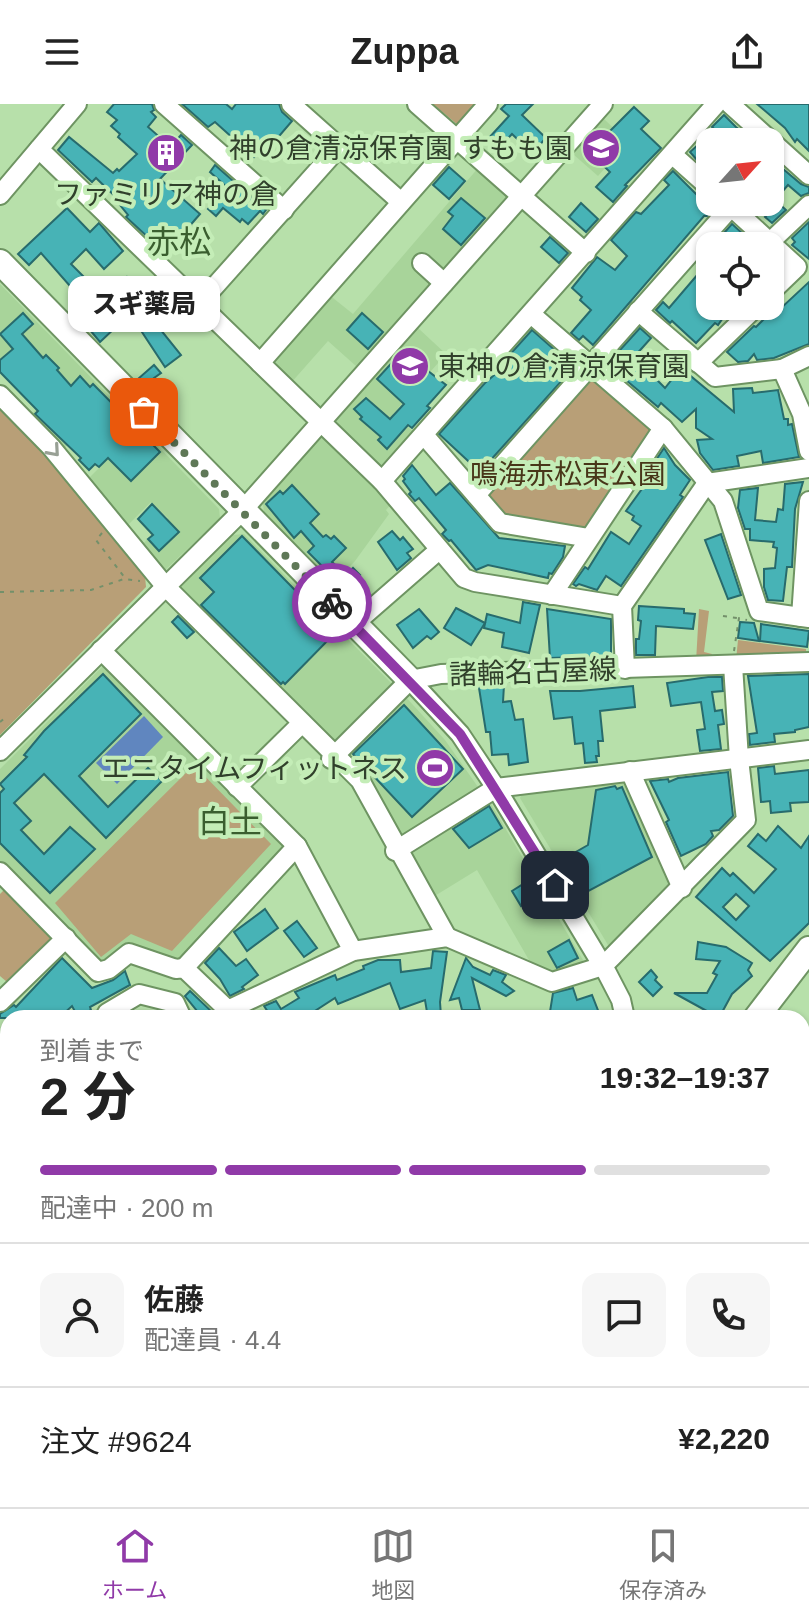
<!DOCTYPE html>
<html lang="ja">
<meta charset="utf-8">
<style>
body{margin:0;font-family:Arial,"Noto Sans JP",sans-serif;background:#f6f6f6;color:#222;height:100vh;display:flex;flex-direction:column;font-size:30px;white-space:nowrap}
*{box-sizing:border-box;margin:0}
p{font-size:26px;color:#767676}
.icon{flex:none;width:44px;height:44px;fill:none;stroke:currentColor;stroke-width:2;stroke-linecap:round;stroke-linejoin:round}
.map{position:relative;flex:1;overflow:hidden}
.sheet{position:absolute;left:0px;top:906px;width:810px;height:498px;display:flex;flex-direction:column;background:#fff;border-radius:24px 24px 0 0;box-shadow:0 2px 6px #0004}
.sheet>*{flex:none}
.needle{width:52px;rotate:63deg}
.controls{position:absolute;left:696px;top:24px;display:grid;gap:16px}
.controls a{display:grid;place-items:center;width:88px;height:88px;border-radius:16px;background:#fff;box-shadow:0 2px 6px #0004;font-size:40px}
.pin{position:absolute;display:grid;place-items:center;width:68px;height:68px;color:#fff;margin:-34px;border-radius:16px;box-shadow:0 4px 12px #0006}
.courier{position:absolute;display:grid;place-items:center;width:80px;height:80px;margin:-40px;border:6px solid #903aa8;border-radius:50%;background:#fff;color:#222;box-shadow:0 2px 10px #0007}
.bubble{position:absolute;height:56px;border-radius:16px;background:#fff;box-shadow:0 2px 6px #0004;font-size:26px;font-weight:800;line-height:56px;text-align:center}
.headline em{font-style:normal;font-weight:800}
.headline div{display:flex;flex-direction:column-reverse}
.headline{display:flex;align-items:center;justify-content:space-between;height:136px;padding:0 40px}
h1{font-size:52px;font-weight:800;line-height:60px}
.bar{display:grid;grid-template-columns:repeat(4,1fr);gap:12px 8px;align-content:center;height:96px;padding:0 40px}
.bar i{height:10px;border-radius:6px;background:#e0e0e0}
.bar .active{background:#903aa8}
.bar p{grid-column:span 4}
.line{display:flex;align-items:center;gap:20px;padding:0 40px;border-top:2px solid #e0e0e0}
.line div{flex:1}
.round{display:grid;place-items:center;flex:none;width:84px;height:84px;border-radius:16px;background:#f6f6f6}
header{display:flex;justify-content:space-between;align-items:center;height:104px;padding:0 40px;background:#fff;font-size:36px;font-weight:800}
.tab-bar{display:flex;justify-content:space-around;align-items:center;height:112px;border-top:2px solid #e0e0e0;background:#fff;font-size:22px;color:#767676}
.tab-bar a{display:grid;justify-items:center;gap:4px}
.tab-bar .active{color:#903aa8}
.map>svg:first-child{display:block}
.built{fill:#a8d49a}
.green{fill:#b89f77}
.water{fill:#6086bf}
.building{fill:#47b3b6;stroke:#276b6d;stroke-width:2;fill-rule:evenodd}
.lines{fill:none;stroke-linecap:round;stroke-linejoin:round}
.minor-casing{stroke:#6e9462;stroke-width:22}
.major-casing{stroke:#6e9462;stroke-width:28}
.path{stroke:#73906a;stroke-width:2;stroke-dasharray:4 6;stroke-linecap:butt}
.minor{stroke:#fff;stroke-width:18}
.major{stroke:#fff;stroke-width:24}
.oneway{stroke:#98a095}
.done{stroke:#5f7857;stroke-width:8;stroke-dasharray:0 14.4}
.route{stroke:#903aa8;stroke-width:10}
.labels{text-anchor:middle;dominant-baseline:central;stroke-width:8;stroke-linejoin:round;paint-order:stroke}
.poi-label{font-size:28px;fill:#30402b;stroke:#c4edb7;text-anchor:end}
.park-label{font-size:28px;fill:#483619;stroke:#c4edb7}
.street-label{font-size:28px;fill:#30402b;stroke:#c4edb7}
.quarter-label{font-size:32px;fill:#3a5e2f;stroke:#c4edb7}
</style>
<header><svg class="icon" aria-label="menu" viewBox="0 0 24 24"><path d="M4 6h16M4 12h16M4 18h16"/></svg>Zuppa<svg class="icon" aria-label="share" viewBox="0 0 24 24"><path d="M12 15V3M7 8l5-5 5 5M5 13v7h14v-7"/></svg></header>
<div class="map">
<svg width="809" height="1403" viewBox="0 0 809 1403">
<rect width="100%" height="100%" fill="#b7e0aa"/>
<!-- built -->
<g class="built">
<polygon points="604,15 628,38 598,72 573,50"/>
<polygon points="479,63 506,87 507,92 356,262 328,237 290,280 270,261 328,190 353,210"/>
<polygon points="0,180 219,405 220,414 162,469 140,443 168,414 151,398 125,424 86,377 108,355 81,328 61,347 29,313 48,293 7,249 0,255"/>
<polygon points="418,224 446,250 393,310 417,331 380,367 334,319"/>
<polygon points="322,332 329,332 393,398 386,406 389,410 355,457 334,479 264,409 263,399"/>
<polygon points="244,430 395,583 334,643 179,484 233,431"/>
<polygon points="104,561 287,744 177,859 129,840 105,860 101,860 0,759 0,665"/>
<polygon points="403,590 445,636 478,683 476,691 400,734 343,651"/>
<polygon points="625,675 673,778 617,842 608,841 520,694 523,688"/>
<polygon points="483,699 491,700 583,856 580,864 554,873 533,863 477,766 433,793 408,748"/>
</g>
<!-- green -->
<g class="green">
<polygon points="433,0 481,0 458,21"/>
<polygon points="589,272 651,322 653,328 589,425 502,414 485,393"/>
<polygon points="0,305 44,349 107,425 145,472 146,483 0,631"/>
<polygon points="699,505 709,507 704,548 712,550 712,553 696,558"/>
<polygon points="738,536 806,545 806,553 736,556"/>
<polygon points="194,661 271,740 172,847 131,830 101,853 55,799"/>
<polygon points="5,785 55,830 54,837 12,878 7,878 0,872 0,790"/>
<polygon points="0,1339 8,1342 8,1396 62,1396 59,1403 0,1403"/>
</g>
<!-- water -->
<polygon class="water" points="144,612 163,633 117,680 96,659"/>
<!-- building -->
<g class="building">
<polygon points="114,0 152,0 154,6 151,8 156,13 148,23 164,37 166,35 174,39 181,31 192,41 160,75 200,110 180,133 166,121 151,136 126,113 128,111 120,101 122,99 96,74 92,78 58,46 69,33 113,69 117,65 119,67 137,50 118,33 120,30 111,22 117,16 107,8"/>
<polygon points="182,0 226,0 232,5 236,0 279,0 282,8 292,17 275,37 271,34 254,53 215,18 208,23"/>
<polygon points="506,0 533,0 522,11 546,34 532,49 512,30 497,46 487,36 509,12 501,5"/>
<polygon points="757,0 809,0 809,47 797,35 795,38 785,24"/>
<polygon points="634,3 649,17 641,25 661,44 625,81 627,82 613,98 596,83 610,68 589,48"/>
<polygon points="724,11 736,23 754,38 731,38 722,32 712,23"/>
<polygon points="710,30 710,58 702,51 697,56 690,48"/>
<polygon points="770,54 801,80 809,83 809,89 801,92 788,81 775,96 786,106 772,119 765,113 767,111 753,98 770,98"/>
<polygon points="215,61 266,106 263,110 260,107 248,120 242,115 240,118 223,104 216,112 208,105 228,84 210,68"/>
<polygon points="449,63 465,77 449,95 433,81"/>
<polygon points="673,67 702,96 710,96 715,103 707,112 704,112 593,241 583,232 579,236 571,229 591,206 580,196 582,193 572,184 597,153 615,166 627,152 611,136 636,108 641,110 669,81 664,76"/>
<polygon points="461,94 485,114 461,141 443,125 453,112 448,108"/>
<polygon points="581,99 598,115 586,128 569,113"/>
<polygon points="67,104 90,128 99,119 123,147 104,165 86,145 71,160 89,178 77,190 41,149 29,161 18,150"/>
<polygon points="809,118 809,155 792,141 795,138 792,134"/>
<polygon points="732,120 754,140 752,142 718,142 727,132 724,129"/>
<polygon points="550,133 568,149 559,159 541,143"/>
<polygon points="710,156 710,187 705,192 710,197 710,202 731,202 718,221 715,219 696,239 672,217 670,219 656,206 663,198 669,204"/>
<polygon points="127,173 162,204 152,215 181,251 165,263 136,219 143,214 115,186"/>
<polygon points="809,178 809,240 774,254 757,256 754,250 748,257 738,258 727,248 754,222 756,223 766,213 779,206"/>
<polygon points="97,202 117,222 100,238 85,220 93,213 89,209"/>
<polygon points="23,209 33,220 22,230 43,254 46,251 59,264 57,266 71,282 80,272 90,283 93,280 160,348 131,377 108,354 99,363 95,360 89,366 79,356 81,354 35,310 38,307 0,268 0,256 13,245 0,230"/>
<polygon points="362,209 383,228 368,245 347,226"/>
<polygon points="640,224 651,234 634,253 665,284 681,264 734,308 733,285 752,284 753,289 778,286 784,315 788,315 788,321 792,320 799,353 763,359 761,347 737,352 739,362 713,366 700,349 697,336 712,335 696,324 696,305 682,318 661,299 658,303 614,266 617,263 610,257"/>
<polygon points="532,226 574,263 480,368 439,330 485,279 500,266 498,264"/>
<polygon points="398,252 409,261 414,256 446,281 427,302 430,304 420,315 412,324 408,321 387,345 378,336 381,333 360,315 362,313 354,305 366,294 390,315 404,300 377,275"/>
<polygon points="154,261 161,269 154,274 156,277 148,285 139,274"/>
<polygon points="664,344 675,361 690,376 680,391 683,393 621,482 606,472 597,486 579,480 576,482 573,480 585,463 588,465 611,428 629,440 641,422 632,416 634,412 626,407 652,371 648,368"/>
<polygon points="412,361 436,391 450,379 499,434 565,442 563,453 552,470 549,469 548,474 488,461 476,466 451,436 449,437 442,430 446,426 419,394 415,397 409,390 411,388 403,377 405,375 403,372"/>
<polygon points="803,378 795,405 792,463 787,463 783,497 768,496 764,483 764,465 775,464 777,444 773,443 774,438 750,436 750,425 745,425 738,404 740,386 758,384 755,416 776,418 778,405 783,406 785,380"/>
<polygon points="292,381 319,410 310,419 323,433 326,431 331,435 334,432 346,444 332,458 346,471 353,464 360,471 356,475 366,486 356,496 308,448 314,442 301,427 294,434 266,400 280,387 283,390"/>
<polygon points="152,400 179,428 159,447 148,435 153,431 138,415"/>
<polygon points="392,427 400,436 403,433 413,445 407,449 411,454 397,466 378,438"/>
<polygon points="721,430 741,491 728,495 705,436"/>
<polygon points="242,432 336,528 285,580 283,578 281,580 201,501 214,488 200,474"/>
<polygon points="523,498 540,501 529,549 502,543 504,529 484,524 487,510 520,519"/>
<polygon points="639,502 684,505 684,509 695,510 693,525 656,522 655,551 636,551 636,535 639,535 641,517 638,516"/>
<polygon points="456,504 485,519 471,541 444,524"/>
<polygon points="419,505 439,528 431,535 427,532 413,544 397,521"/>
<polygon points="547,505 611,515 611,552 550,554"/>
<polygon points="178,512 194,528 187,534 172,518"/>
<polygon points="740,518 754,519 759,537 738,534"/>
<polygon points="761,520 809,527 807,543 760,537"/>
<polygon points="103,570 141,610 79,672 108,703 148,664 162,677 106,734 44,670 14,699 31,717 21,726 44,750 70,723 95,745 50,789 0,739 0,689 4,685 0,680 27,653 24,651 44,627"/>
<polygon points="809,570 809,623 795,626 795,628 774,630 775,638 750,641 749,630 757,629 748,572"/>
<polygon points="708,573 722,573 723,587 712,588 715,607 722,606 724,620 718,621 721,645 700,647 697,626 705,625 701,598 671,602 667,579"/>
<polygon points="493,580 504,581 503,598 511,597 515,616 523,615 528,658 509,661 508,650 492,651 490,628 486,628 479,584"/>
<polygon points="633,582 635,603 600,607 603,637 598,637 599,652 596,652 597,658 585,659 583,639 575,640 572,613 554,615 550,587 580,587"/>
<polygon points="404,601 463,665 412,713 353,650"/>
<polygon points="774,662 775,670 809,666 809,698 790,699 791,707 771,709 770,697 761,698 758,664"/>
<polygon points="728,668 733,712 719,726 711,727 713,732 706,740 681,752 666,718 669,716 650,677 668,675 669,678 678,674"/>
<polygon points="615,682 617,685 622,683 652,753 581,791 562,756 588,741 596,686"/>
<polygon points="489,702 502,724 469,744 453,725"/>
<path d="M778,722L801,744L809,732V819L770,857L696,793L722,764L730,772L733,769L754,789L776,765L748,742L758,730L766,737ZM736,790L749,802L736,816L723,803Z"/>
<polygon points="528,777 541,799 528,807 524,800 521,802 512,787"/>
<polygon points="265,805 278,824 247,847 234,828"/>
<polygon points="297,817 317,844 304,853 284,827"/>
<polygon points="569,836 578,854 557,864 548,848"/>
<polygon points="698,838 726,843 752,859 748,866 752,872 732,890 720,912 715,909 714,911 674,889 707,889 717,871 713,869 720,857 696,855"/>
<polygon points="219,844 236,862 246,855 258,871 242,883 244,885 230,892 220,875 205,859"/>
<polygon points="433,847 447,848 440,898 441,912 428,914 425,896 400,905 390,879 338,900 335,894 304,914 265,914 270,911 264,902 276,897 281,905 299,894 295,888 335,871 337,876 364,865 363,862 378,856 400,856 401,868 431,864"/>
<polygon points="62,854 92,884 113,876 125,867 130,881 90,903 91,906 78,913 72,902 59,914 0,914 0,910 14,901 16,903"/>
<polygon points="466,854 473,863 490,871 493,866 506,871 502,878 514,887 506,892 472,874 480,906 462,906 459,894 450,896"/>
<polygon points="651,866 657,873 655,876 662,883 653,892 639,878"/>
<polygon points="573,884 577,896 592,891 601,914 565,911 565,914 549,914 553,889"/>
<polygon points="190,887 211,907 215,914 194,914 193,909 197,907 185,892"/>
</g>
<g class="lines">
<!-- minor casing -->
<g class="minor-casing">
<g id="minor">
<polyline points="164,0 284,106"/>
<polyline points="291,0 401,98"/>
<polyline points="417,0 586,149"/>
<polyline points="730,0 809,71"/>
<polyline points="39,45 382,377 464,474 475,478 622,502"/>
<polyline points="673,51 710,84"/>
<polyline points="0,91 77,0"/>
<polyline points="726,98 797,163 770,189"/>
<polyline points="770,138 809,101"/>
<polyline points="422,159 444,179"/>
<polyline points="199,200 339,43"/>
<polyline points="638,207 715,273 782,265"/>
<polyline points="531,210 663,324 723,397 759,507 809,514"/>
<polyline points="809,252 782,265 802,310 809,347"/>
<polyline points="260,259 488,0"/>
<polyline points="698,259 757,202"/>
<polyline points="0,291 51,343 166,483 360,676 447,833"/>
<polyline points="424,331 500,419 589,434"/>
<polyline points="382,377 716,0"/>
<polyline points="476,391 731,103"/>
<polyline points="552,491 663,324"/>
<polyline points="801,513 809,397"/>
<polyline points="353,521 439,446"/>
<polyline points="101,546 297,742 353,847"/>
<polyline points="625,565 622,502 707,379 809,364"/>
<polyline points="410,576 460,630 496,684 607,869 621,896 625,914"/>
<polyline points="410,576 441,570 809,558"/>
<polyline points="0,647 242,407 603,0"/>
<polyline points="331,655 410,576"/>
<polyline points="630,667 682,784"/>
<polyline points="237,683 302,619"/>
<polyline points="395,747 496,684 809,646"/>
<polyline points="0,768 98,868 109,865 129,849 176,865 184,864 228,906 353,847 447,833 552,878 603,862 612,853 746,716 739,655 733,561"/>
<polyline points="184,864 297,742"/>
<polyline points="0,898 66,834"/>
<polyline points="109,914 107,909 139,890 175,899 182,914"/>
<polyline points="0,967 8,974"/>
<polyline points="802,1003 809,1004"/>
<polyline points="802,1102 809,1100"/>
<polyline points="0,1172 8,1161"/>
<polyline points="802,1180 805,1198"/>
<polyline points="802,1245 809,1244"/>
<polyline points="802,1288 809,1293"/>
<polyline points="0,1308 8,1301"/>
<polyline points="326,1396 344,1403"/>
<polyline points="573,1396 596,1403"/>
<polyline points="727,1396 729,1396"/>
<polyline points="134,1403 138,1396"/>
<polyline points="201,1403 205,1396"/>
<polyline points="309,1403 314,1396"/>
<polyline points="428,1403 430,1396"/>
</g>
</g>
<!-- major casing -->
<g class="major-casing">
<g id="major">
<polyline points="0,158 410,576"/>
<polyline points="756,914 809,845"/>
<polyline points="0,1073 8,1082"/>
<polyline points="796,1396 798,1403"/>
<polyline points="597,1403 599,1396"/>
</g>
</g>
<!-- path -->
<g class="path">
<polyline points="503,383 509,388"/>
<polyline points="102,429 96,436 125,474"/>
<polyline points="0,488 91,486 124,475 140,477"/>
<polyline points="723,512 737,514"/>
<polyline points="734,547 739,514 747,516"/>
<polyline points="0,618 7,612"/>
</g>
<!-- minor -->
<use href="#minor" class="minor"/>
<!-- major -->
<use href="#major" class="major"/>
</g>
<!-- one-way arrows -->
<defs><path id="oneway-chevron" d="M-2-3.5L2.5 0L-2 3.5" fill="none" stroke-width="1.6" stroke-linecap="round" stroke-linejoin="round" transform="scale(2)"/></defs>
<use class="oneway" href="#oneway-chevron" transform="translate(54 347) rotate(49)"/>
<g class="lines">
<!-- done -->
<polyline class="done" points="144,308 332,499"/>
<!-- route -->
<polyline class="route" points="332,499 460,630 555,781"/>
</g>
<!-- icons -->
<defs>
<g id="school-disc" transform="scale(2)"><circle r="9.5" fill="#903aa8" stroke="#c4edb7"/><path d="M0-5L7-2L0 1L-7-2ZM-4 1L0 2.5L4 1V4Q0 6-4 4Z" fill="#fff"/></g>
<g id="building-disc" transform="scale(2)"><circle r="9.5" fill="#903aa8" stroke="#c4edb7"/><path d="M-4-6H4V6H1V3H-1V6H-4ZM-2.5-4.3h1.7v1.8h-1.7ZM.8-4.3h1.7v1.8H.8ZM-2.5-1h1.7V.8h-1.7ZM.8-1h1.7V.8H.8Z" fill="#fff"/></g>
<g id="stadium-disc" transform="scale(2)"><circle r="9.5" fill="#903aa8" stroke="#c4edb7"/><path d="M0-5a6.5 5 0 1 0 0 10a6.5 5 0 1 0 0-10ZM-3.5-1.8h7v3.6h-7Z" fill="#fff"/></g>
</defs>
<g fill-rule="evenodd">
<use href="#school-disc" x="601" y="44"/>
<use href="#building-disc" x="166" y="49"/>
<use href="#school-disc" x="410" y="262"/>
<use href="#stadium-disc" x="435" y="664"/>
</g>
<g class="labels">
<!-- poi labels -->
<g class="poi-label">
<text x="573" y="44">神の倉清涼保育園 すもも園</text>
<text x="166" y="90" text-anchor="middle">ファミリア神の倉</text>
<text x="438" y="262" text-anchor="start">東神の倉清涼保育園</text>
<text x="407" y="664">エニタイムフィットネス</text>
</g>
<!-- park labels -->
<g class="park-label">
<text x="568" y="370">鳴海赤松東公園</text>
</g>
<!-- street labels -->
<g class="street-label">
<text transform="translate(533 568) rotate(-2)">諸輪名古屋線</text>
</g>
<!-- quarter labels -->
<g class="quarter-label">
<text x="179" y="138">赤松</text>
<text x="230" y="718">白土</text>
</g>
</g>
</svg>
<div class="controls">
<a><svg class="needle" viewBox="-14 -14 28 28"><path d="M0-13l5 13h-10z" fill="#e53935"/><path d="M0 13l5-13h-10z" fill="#767676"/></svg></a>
<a><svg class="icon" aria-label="locate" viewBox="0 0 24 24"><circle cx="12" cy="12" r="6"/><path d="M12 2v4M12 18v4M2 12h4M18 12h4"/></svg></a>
</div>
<div class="pin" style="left:144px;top:308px;background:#ea580c"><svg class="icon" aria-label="bag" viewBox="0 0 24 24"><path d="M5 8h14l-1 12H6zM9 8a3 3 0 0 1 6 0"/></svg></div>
<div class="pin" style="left:555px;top:781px;background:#1f2937"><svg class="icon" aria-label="home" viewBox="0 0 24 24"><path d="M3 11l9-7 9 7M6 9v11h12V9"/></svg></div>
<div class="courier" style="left:332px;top:499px"><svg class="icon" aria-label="bike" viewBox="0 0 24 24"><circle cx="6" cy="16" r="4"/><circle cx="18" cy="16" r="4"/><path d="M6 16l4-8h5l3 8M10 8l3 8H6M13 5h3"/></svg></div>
<div class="bubble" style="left:68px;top:172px;width:152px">スギ薬局</div>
<section class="sheet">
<div class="headline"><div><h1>2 分</h1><p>到着まで</p></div><em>19:32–19:37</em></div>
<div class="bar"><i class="active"></i><i class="active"></i><i class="active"></i><i></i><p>配達中 · 200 m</p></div>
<div class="line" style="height:144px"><a class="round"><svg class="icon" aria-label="person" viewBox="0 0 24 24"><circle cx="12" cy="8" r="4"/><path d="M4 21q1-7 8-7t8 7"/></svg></a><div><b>佐藤</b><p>配達員 · 4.4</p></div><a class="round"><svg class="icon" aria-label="chat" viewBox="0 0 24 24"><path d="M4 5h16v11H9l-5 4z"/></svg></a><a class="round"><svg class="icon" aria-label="phone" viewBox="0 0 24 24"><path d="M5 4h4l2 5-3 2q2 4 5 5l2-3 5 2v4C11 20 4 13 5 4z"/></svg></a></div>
<div class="line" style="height:104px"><div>注文 #9624</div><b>¥2,220</b></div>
</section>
</div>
<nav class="tab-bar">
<a class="active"><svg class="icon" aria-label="home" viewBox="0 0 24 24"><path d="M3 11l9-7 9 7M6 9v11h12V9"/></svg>ホーム</a>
<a><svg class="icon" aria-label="map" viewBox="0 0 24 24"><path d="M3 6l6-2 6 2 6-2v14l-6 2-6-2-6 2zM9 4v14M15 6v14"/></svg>地図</a>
<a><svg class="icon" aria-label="saved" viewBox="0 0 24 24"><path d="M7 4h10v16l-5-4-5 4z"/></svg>保存済み</a>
</nav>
